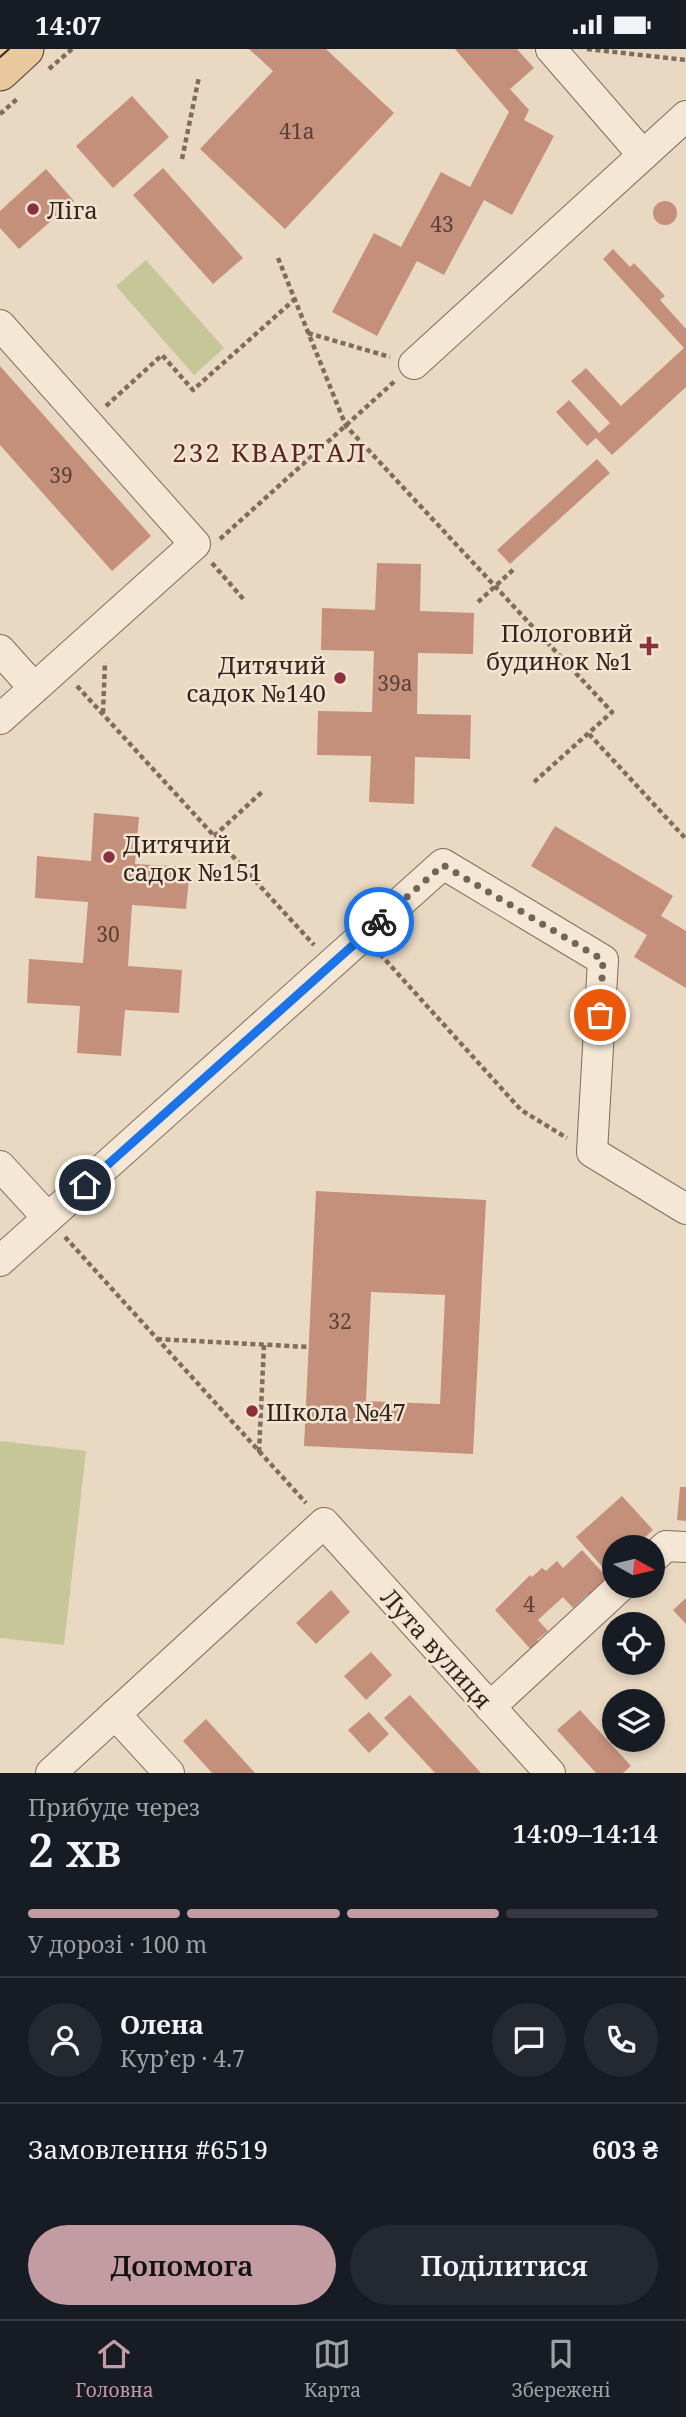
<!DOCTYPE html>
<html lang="uk">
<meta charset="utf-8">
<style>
body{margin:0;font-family:"Noto Serif",serif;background:#242831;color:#f1f3f6;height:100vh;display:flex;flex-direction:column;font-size:26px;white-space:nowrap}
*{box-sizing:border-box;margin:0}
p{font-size:23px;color:#9ea1a6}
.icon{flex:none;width:38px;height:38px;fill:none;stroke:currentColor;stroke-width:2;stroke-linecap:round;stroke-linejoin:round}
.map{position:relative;height:1724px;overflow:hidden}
.drawer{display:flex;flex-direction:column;background:#171b24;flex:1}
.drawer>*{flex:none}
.needle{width:46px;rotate:98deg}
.tools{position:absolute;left:602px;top:1486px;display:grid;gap:14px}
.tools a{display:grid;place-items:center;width:63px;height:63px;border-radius:50%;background:#171b24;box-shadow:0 4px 10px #0003;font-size:35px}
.pin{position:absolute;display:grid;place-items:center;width:60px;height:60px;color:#fff;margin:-30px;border:4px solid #fff;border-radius:50%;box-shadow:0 2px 7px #0007}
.courier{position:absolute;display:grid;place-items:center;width:70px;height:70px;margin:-35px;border:5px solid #1a73e8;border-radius:50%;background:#fff;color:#222;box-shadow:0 2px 9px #0007}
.summary em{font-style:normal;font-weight:600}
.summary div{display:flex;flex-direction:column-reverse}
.summary{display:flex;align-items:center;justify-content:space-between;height:119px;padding:0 28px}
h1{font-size:46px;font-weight:600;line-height:52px}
.bar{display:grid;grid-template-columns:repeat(4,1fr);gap:10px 7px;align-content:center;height:84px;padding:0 28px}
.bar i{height:9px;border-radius:5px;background:#363941}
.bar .selected{background:#c39ca3}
.bar p{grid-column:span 4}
.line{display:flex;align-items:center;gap:18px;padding:0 28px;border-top:2px solid #363941}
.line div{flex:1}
.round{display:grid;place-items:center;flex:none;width:74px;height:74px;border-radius:37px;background:#242831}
.cta{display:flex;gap:14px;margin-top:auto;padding:14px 28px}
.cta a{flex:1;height:80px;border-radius:42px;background:#c39ca3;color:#111;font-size:28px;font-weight:600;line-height:80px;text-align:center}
.cta a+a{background:#242831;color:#f1f3f6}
.status{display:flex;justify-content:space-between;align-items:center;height:49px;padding:0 35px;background:#171b24;direction:ltr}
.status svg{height:19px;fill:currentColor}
.tabs{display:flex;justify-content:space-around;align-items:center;height:98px;border-top:2px solid #363941;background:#171b24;font-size:19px;color:#9ea1a6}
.tabs a{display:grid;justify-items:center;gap:4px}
.tabs .selected{color:#c39ca3}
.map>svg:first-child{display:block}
.green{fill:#c6c698}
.building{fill:#c4907c;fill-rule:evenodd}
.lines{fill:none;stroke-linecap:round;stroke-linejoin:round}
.minor-casing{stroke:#826b5b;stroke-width:32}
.major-casing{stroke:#503a2f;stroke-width:39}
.path{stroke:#826b5b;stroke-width:4.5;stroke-dasharray:5 3.5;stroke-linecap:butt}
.minor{stroke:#f5e7d5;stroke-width:30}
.major{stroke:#eac89d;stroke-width:37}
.tram{stroke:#33251e;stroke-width:2}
.done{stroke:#736457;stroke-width:7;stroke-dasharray:0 12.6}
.route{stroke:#1a73e8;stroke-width:9}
.poi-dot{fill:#8b313d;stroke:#f2e4d1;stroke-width:2.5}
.labels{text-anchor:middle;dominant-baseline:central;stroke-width:5;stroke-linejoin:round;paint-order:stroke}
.number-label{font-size:21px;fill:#574036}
.poi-label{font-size:24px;fill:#33251e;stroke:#f2e4d1;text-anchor:start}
.street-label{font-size:24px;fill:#33251e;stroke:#f2e4d1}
.neighbourhood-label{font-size:26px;letter-spacing:2px;fill:#5b2621;stroke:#f2e4d1}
</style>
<div class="status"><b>14:07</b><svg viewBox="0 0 49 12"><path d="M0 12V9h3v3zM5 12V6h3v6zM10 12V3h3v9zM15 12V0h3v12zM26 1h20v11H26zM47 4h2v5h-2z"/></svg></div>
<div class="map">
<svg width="686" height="1724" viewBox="0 0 686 1724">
<rect width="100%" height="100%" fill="#e9d9c2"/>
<!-- green -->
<g class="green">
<polygon points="146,211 224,299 194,326 116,237"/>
<polygon points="0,1392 86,1402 64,1596 0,1589"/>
</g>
<!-- building -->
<g class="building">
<polygon points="249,0 326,0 394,64 285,180 200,100 273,22"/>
<polygon points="455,0 517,0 534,19 510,40 529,61 524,71 554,87 512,166 484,151 444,226 417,212 377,287 332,263 374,184 401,198 441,123 470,138 509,63"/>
<polygon points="132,47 169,88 113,139 76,97"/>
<polygon points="163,119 243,209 213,235 133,146"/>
<polygon points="46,120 74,152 19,200 0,179 0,162"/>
<circle cx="665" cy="164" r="12"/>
<polygon points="613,200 630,218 634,214 665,247 660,251 686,280 686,338 612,406 596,389 587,397 556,363 569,351 599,384 610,374 571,332 586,319 621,357 684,299 603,210"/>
<polygon points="0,317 151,487 112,522 0,396"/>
<polygon points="597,410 610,424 510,515 497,501"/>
<polygon points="377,514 421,515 420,562 474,564 473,605 418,604 417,665 471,666 470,710 415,708 414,755 369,753 371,707 317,706 318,662 372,663 374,602 321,601 322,559 375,561"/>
<polygon points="94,764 139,768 135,815 190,818 186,860 132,856 128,917 182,921 179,964 125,961 121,1007 77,1004 80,957 27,954 29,910 83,914 88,853 35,849 37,807 91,812"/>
<polygon points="555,777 673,847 661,867 686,882 686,939 634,908 647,886 531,817"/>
<path d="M316,1142L486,1151L473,1405L304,1397ZM371,1243L445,1246L440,1355L366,1352Z"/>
<polygon points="680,1438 686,1438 686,1472 677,1471"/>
<polygon points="622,1447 653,1481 634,1498 614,1498 614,1516 607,1523 576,1488"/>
<polygon points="582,1501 612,1534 593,1551 588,1545 573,1559 563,1548 538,1571 548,1582 537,1591 542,1597 534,1604 495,1561 530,1526 532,1528 542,1519 546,1522 557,1512 563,1519"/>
<polygon points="331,1541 350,1563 316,1595 296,1574"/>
<polygon points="686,1549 686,1575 673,1561"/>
<polygon points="371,1603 392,1626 366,1651 344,1627"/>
<polygon points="410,1646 481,1724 435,1724 384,1669"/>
<polygon points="580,1661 631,1717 623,1724 596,1724 557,1681"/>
<polygon points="369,1663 389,1685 369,1704 348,1681"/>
<polygon points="206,1670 255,1724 212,1724 183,1692"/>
</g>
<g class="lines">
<!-- minor casing -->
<g class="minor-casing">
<g id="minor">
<polyline points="551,0 643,106"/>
<polyline points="0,276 195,495 0,670"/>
<polyline points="414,315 686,67"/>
<polyline points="0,601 34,639"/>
<polyline points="0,1117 48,1169"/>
<polyline points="0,1212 443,815 603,911 592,1103 686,1160"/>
<polyline points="653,1509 666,1497 686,1498"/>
<polyline points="490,1658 622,1536"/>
<polyline points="115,1665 169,1724"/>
<polyline points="51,1724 324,1474 550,1724"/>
</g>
</g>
<!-- major casing -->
<g class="major-casing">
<polyline id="major" points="0,23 25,0"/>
</g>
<!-- path -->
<g class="path">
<polyline points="587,0 686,11"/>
<polyline points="49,20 72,0"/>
<polyline points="0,65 17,50"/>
<polyline points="182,110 199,28"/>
<polyline points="278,209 346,377 612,663 533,734"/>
<polyline points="308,284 390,308"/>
<polyline points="106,357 162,306 193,341 295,250"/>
<polyline points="220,490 395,332"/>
<polyline points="212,514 245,552"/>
<polyline points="478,553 514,520"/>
<polyline points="77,637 314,896"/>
<polyline points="103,664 105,613"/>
<polyline points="589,685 686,790"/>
<polyline points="214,787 263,742"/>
<polyline points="380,905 521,1061 567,1089"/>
<polyline points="65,1188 306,1454"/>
<polyline points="157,1290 309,1298"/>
<polyline points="259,1403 264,1296"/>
</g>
<!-- minor -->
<use href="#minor" class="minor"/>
<!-- major -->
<use href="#major" class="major"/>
<!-- tram -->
<polyline class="tram" points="0,8 9,0"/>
</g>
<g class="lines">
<!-- done -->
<polyline class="done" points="379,873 443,816 603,911 600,966"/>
<!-- route -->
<polyline class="route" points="85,1136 379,873"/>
</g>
<!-- markers -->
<g class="poi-dot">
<circle cx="33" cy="160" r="7"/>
<path d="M645.5 586.5h7v7h7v7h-7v7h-7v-7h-7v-7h7z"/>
<circle cx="340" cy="629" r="7"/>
<circle cx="109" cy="808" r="7"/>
<circle cx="252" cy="1362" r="7"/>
</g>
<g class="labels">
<!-- number labels -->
<g class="number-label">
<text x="297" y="82">41а</text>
<text x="442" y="175">43</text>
<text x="61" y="426">39</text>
<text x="395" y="634">39а</text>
<text x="108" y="885">30</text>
<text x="340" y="1272">32</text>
<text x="529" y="1555">4</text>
</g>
<!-- poi labels -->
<g class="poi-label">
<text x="47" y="160">Ліга</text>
<text x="633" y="583" text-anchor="end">Пологовий<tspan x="633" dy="28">будинок №1</tspan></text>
<text x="326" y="615" text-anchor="end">Дитячий<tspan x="326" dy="28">садок №140</tspan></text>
<text x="123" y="794">Дитячий<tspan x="123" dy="28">садок №151</tspan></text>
<text x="266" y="1362">Школа №47</text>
</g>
<!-- street labels -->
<g class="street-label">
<text transform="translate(437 1599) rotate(48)">Лута вулиця</text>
</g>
<!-- neighbourhood labels -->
<g class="neighbourhood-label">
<text x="270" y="403">232 КВАРТАЛ</text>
</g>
</g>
</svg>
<div class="tools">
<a><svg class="needle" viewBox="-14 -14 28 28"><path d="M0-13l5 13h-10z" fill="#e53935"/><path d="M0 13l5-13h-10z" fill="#9ea1a6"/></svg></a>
<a><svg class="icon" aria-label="locate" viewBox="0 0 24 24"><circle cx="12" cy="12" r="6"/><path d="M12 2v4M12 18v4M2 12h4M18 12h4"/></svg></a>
<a><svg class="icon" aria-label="layers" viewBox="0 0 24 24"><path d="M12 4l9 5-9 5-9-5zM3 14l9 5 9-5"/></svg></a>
</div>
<div class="pin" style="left:600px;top:966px;background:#ea580c"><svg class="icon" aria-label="bag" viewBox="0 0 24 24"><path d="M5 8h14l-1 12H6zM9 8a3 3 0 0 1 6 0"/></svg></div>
<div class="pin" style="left:85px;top:1136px;background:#1f2937"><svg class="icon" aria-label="home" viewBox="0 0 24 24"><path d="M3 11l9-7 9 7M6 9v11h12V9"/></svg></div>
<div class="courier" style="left:379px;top:873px"><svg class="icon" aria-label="bike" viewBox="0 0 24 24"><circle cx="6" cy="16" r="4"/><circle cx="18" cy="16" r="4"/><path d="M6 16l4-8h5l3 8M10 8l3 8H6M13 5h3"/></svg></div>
</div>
<section class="drawer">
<div class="summary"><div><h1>2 хв</h1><p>Прибуде через</p></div><em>14:09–14:14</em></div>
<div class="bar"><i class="selected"></i><i class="selected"></i><i class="selected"></i><i></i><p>У дорозі · 100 m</p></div>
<div class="line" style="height:126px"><a class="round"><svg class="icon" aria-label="person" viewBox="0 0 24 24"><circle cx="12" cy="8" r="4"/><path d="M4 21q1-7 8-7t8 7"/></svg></a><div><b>Олена</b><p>Кур’єр · 4.7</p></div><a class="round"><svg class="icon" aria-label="chat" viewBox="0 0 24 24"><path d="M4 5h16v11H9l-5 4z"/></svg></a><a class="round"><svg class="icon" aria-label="phone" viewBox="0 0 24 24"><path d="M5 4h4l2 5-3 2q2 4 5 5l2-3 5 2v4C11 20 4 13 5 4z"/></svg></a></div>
<div class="line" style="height:91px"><div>Замовлення #6519</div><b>603 ₴</b></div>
<div class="cta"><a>Допомога</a><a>Поділитися</a></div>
</section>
<nav class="tabs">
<a class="selected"><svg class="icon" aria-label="home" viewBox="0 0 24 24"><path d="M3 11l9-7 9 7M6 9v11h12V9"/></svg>Головна</a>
<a><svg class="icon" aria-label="map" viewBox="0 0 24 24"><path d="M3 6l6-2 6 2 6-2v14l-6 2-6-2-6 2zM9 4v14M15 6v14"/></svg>Карта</a>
<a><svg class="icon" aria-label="saved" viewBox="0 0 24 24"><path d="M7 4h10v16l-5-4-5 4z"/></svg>Збережені</a>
</nav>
